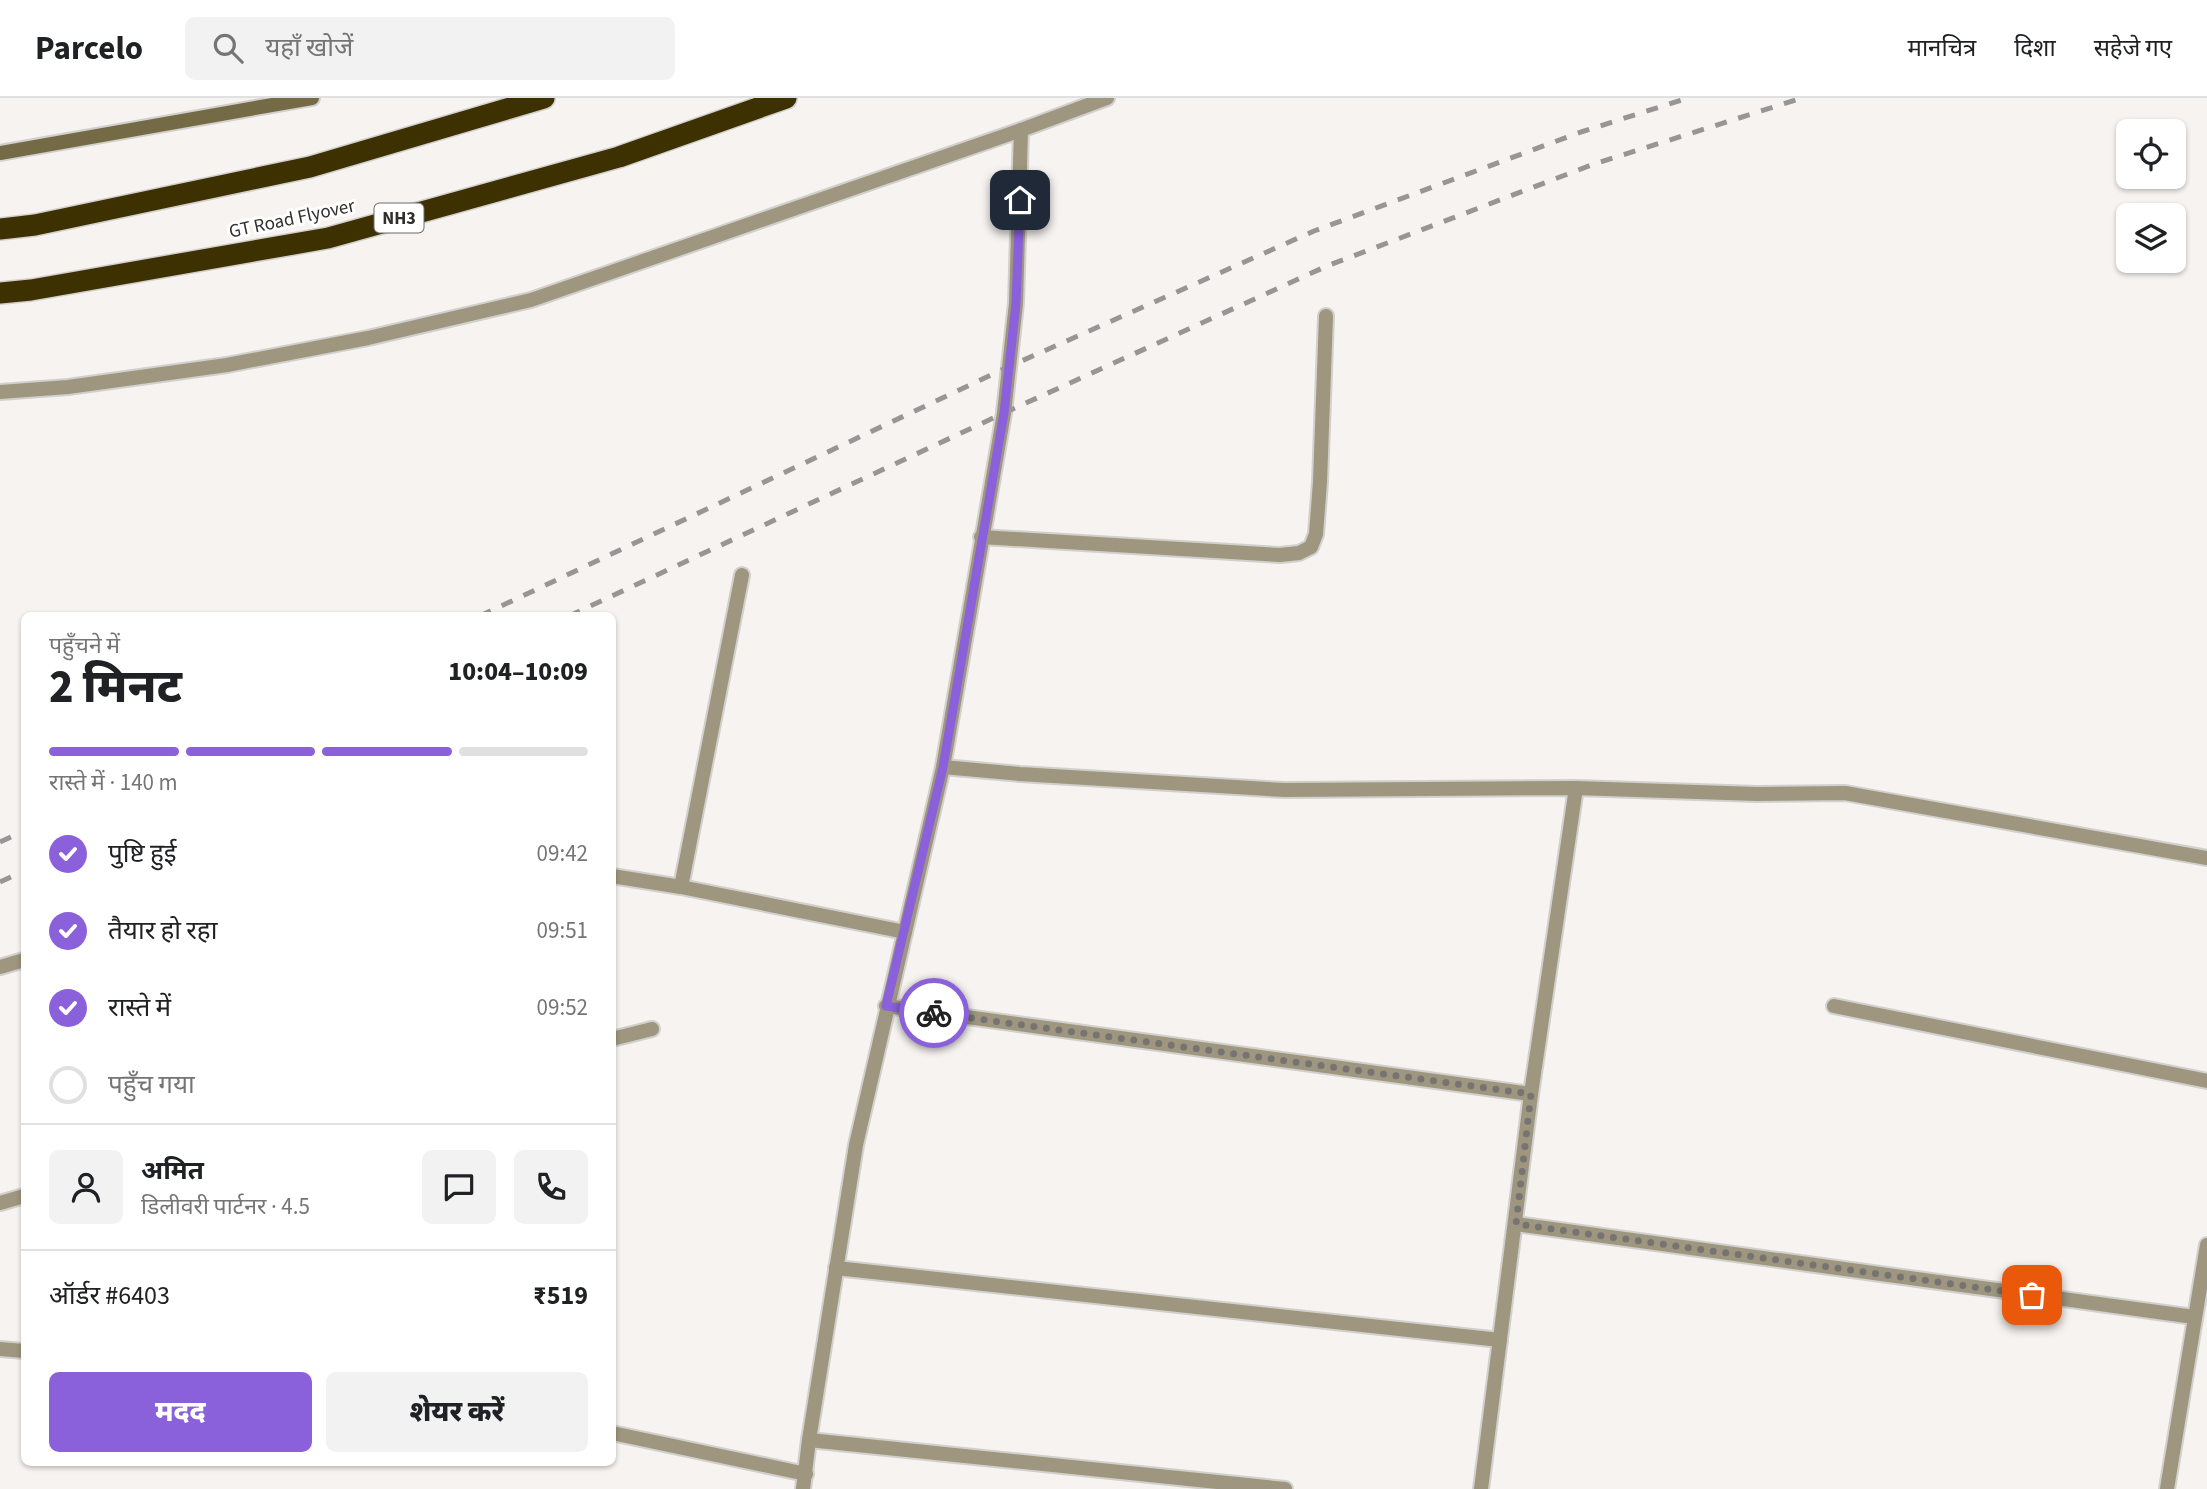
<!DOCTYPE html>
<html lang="hi">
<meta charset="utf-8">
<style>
body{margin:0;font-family:"Source Sans 3","Noto Sans Devanagari",sans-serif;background:#f2f2f2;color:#202124;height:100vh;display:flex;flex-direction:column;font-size:26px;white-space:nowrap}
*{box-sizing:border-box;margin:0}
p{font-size:23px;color:#757577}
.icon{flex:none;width:38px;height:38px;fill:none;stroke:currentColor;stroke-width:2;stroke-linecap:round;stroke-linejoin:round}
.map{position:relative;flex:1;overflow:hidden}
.panel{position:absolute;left:21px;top:514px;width:595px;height:854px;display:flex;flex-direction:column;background:#fff;border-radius:10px;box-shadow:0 2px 5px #0004}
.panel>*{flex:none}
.controls{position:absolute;left:2116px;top:21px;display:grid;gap:14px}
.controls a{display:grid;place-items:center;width:70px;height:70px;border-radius:10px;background:#fff;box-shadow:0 2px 5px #0004;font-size:35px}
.pin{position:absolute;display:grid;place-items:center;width:60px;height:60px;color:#fff;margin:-30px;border-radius:14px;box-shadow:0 4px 10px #0006}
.courier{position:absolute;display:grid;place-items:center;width:70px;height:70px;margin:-35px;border:5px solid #8b60db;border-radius:50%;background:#fff;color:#222;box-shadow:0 2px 9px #0007}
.overview em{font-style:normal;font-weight:800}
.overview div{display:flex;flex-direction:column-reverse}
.overview{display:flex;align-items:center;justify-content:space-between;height:119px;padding:0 28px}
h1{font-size:46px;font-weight:800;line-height:52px}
.bar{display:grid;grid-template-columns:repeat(4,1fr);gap:10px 7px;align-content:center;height:84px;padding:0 28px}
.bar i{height:9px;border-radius:5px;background:#e0e0e0}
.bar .on{background:#8b60db}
.bar p{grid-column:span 4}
.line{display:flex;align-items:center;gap:18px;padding:0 28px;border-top:2px solid #e0e0e0}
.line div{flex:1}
.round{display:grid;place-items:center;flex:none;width:74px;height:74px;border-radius:10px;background:#f2f2f2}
ol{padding:0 28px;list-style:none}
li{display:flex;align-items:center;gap:21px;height:77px}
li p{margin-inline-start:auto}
li .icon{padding:7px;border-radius:50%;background:#8b60db;color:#fff;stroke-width:4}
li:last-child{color:#757577}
li i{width:38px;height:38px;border:4px solid #e0e0e0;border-radius:50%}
.primary-button{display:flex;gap:14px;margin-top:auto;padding:14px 28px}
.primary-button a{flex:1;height:80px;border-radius:10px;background:#8b60db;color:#fff;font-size:28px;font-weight:800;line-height:80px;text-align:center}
.primary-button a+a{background:#f2f2f2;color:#202124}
header{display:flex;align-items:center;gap:42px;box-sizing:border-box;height:98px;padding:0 35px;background:#fff;border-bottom:2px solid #e0e0e0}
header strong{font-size:33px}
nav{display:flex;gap:38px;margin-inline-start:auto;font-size:24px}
.search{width:490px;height:63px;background:#f2f2f2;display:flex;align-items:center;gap:18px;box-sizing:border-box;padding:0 24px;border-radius:10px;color:#757577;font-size:26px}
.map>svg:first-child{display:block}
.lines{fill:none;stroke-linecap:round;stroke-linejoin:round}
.street-casing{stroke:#d2d0cd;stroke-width:18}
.secondary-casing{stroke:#d2d0cd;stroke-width:18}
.highway-casing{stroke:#d2d0cd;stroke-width:24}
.street{stroke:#9e967e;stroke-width:14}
.secondary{stroke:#756a46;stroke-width:14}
.highway{stroke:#3d3101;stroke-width:21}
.rail{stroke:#989694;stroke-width:5;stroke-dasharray:12 12;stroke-linecap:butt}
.done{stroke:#757472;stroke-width:7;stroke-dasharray:0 12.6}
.route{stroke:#8b60db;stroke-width:9}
.labels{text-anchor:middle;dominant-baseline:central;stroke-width:6;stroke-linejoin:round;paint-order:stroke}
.shield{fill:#fff;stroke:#6e6d6d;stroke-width:2}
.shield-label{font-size:18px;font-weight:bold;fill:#302f2e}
.street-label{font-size:19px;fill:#302f2e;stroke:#fff}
</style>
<header>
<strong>Parcelo</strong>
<div class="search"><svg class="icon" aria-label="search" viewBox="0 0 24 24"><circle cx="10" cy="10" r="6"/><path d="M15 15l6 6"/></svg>यहाँ खोजें</div>
<nav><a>मानचित्र</a><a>दिशा</a><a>सहेजे गए</a></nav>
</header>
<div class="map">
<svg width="2207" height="1391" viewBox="0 0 2207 1391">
<rect width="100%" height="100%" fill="#f6f3f0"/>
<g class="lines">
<!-- street casing -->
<g class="street-casing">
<g id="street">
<polyline points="0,294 68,289 227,267 368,240 531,202 1021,32 1107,0"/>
<polyline points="981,439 1280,457 1299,455 1311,449 1316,436 1320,384 1326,218"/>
<polyline points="943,669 1020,676 1284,692 1576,690 1757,696 1845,695 2207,760"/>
<polyline points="612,778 681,789 905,834"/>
<polyline points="681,789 742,477"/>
<polyline points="0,869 24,862"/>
<polyline points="886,908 1531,996"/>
<polyline points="1834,908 2207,983"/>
<polyline points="612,941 652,931"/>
<polyline points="0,1105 24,1098"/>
<polyline points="1516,1126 2194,1219"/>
<polyline points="836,1170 1500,1242"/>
<polyline points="0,1251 24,1253"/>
<polyline points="612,1335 806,1376"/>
<polyline points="809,1342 1285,1391"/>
<polyline points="803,1391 809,1342 856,1047 943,669 1004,315 1016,205 1021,32"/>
<polyline points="1481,1391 1531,996 1576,690"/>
<polyline points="2167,1391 2207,1147"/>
</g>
</g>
<!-- secondary casing -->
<g class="secondary-casing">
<polyline id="secondary" points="0,55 312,0"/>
</g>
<!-- highway casing -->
<g class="highway-casing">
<g id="highway">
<polyline points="0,131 35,127 310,69 544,0"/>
<polyline points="0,195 31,192 328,140 619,59 786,0"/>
</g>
</g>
<!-- street -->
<use href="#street" class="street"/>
<!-- secondary -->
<use href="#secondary" class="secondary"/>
<!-- highway -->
<use href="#highway" class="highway"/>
<!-- rail -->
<g class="rail">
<polyline points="480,518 1008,269 1314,133 1581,34 1688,0"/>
<polyline points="569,518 1004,315 1327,168 1594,66 1802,0"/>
<polyline points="0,744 24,733"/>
<polyline points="0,784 24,773"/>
</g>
</g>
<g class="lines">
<!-- done -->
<polyline class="done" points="934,915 1531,996 1516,1126 2032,1197"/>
<!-- route -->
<polyline class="route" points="934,915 886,908 943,669 1004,315 1016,205 1020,102"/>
</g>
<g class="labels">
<!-- shield labels -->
<rect class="shield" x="374.5" y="105.5" width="49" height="29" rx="5"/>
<g class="shield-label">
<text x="399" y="120">NH3</text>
</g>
<!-- street labels -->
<g class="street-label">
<text transform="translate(292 121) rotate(-12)">GT Road Flyover</text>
</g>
</g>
</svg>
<div class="controls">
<a><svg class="icon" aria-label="locate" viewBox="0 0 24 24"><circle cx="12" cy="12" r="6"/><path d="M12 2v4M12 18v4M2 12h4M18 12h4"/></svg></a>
<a><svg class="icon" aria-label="layers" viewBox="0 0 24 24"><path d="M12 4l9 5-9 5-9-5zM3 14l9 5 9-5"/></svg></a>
</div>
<div class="pin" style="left:2032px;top:1197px;background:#ea580c"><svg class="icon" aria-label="bag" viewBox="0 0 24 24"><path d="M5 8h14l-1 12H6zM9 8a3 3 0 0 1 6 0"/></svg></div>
<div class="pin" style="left:1020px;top:102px;background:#1f2937"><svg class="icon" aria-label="home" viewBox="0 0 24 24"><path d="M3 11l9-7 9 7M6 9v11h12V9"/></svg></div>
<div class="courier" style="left:934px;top:915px"><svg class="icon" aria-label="bike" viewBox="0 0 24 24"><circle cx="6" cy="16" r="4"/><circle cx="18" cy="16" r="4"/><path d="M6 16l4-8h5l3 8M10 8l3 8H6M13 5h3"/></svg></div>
<section class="panel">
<div class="overview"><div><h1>2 मिनट</h1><p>पहुँचने में</p></div><em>10:04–10:09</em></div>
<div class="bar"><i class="on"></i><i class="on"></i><i class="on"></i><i></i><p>रास्ते में · 140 m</p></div>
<ol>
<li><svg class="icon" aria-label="check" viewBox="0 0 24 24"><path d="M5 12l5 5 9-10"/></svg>पुष्टि हुई<p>09:42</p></li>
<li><svg class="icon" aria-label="check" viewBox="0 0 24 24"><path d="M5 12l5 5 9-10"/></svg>तैयार हो रहा<p>09:51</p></li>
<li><svg class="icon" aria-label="check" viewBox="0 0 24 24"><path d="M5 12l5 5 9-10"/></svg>रास्ते में<p>09:52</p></li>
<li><i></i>पहुँच गया</li>
</ol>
<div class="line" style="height:126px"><a class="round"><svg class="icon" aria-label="person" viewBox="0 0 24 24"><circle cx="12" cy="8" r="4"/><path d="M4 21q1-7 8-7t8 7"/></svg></a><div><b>अमित</b><p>डिलीवरी पार्टनर · 4.5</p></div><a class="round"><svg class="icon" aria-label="chat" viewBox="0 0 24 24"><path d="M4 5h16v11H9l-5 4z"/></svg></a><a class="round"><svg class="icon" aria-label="phone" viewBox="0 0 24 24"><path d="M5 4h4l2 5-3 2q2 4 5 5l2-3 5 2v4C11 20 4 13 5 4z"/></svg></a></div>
<div class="line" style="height:91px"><div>ऑर्डर #6403</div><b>₹519</b></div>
<div class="primary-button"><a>मदद</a><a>शेयर करें</a></div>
</section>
</div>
